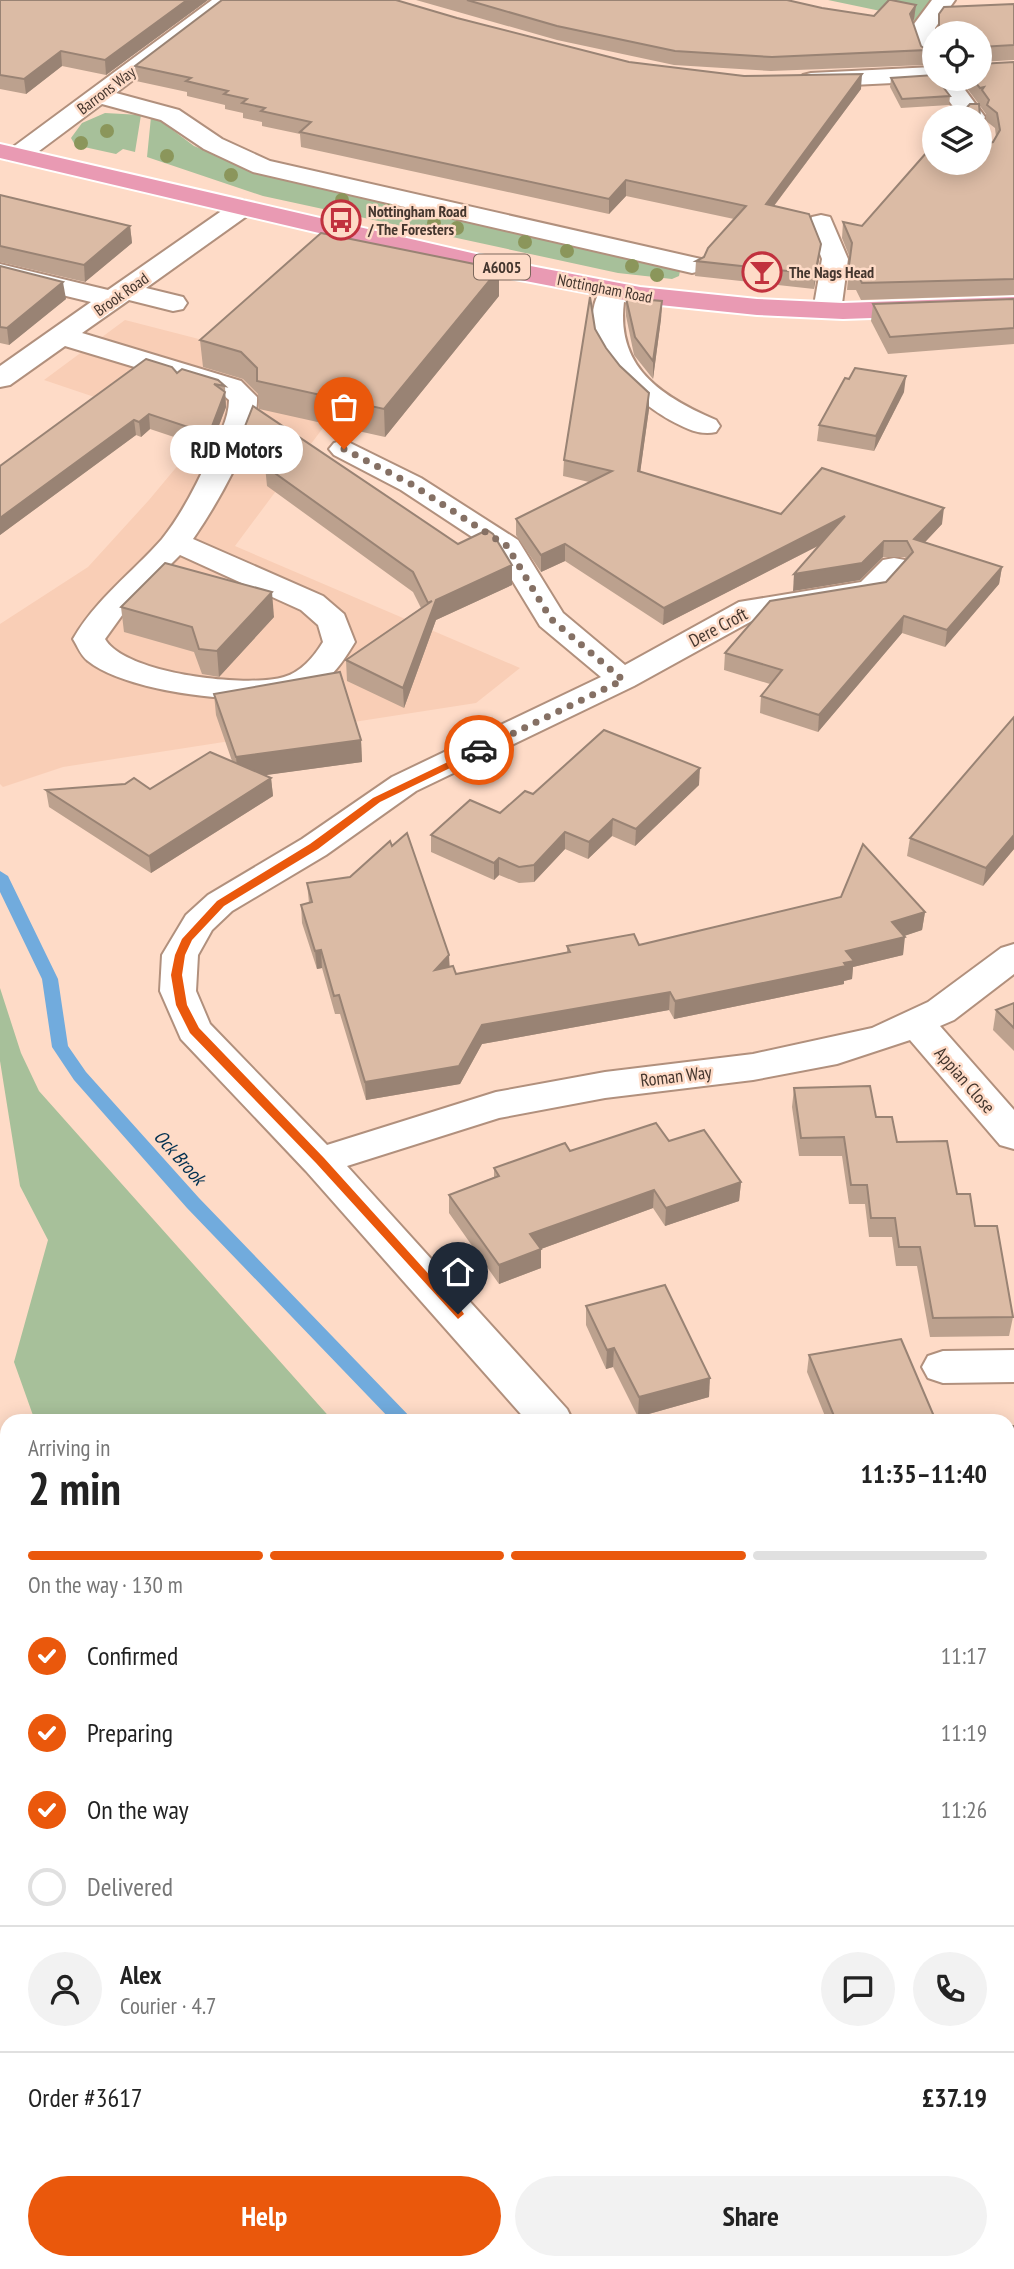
<!DOCTYPE html>
<meta charset="utf-8">
<style>
body{margin:0;font-family:"PT Sans Narrow",sans-serif;background:#f2f2f2;color:#222;height:100vh;display:flex;flex-direction:column;font-size:26px;white-space:nowrap}
*{box-sizing:border-box;margin:0}
p{font-size:23px;color:#767676}
.icon{flex:none;width:38px;height:38px;fill:none;stroke:currentColor;stroke-width:2;stroke-linecap:round;stroke-linejoin:round}
.map{position:relative;flex:1;overflow:hidden}
.side{position:absolute;left:0px;top:1414px;width:1015px;height:856px;display:flex;flex-direction:column;background:#fff;border-radius:21px 21px 0 0;box-shadow:0 4px 18px #0003}
.side>*{flex:none}
.controls{position:absolute;left:922px;top:21px;display:grid;gap:14px}
.controls a{display:grid;place-items:center;width:70px;height:70px;border-radius:50%;background:#fff;box-shadow:0 4px 18px #0003;font-size:35px}
.pin{position:absolute;display:grid;place-items:center;width:60px;height:60px;color:#fff;margin:-72px -30px;border-radius:50% 50% 50% 0;rotate:-45deg;box-shadow:0 0 7px #0007}
.pin .icon{rotate:45deg}
.courier{position:absolute;display:grid;place-items:center;width:70px;height:70px;margin:-35px;border:5px solid #ea580c;border-radius:50%;background:#fff;color:#222;box-shadow:0 2px 9px #0007}
.bubble{position:absolute;height:49px;border-radius:24px;background:#fff;box-shadow:0 4px 18px #0003;font-size:23px;font-weight:700;line-height:49px;text-align:center}
.overview em{font-style:normal;font-weight:700}
.overview div{display:flex;flex-direction:column-reverse}
.overview{display:flex;align-items:center;justify-content:space-between;height:119px;padding:0 28px}
h1{font-size:46px;font-weight:700;line-height:52px}
.bar{display:grid;grid-template-columns:repeat(4,1fr);gap:10px 7px;align-content:center;height:84px;padding:0 28px}
.bar i{height:9px;border-radius:5px;background:#e0e0e0}
.bar .active{background:#ea580c}
.bar p{grid-column:span 4}
.line{display:flex;align-items:center;gap:18px;padding:0 28px;border-top:2px solid #e0e0e0}
.line div{flex:1}
.round{display:grid;place-items:center;flex:none;width:74px;height:74px;border-radius:37px;background:#f2f2f2}
ol{padding:0 28px;list-style:none}
li{display:flex;align-items:center;gap:21px;height:77px}
li p{margin-inline-start:auto}
li .icon{padding:7px;border-radius:50%;background:#ea580c;color:#fff;stroke-width:4}
li:last-child{color:#767676}
li i{width:38px;height:38px;border:4px solid #e0e0e0;border-radius:50%}
.cta{display:flex;gap:14px;margin-top:auto;padding:14px 28px}
.cta a{flex:1;height:80px;border-radius:42px;background:#ea580c;color:#fff;font-size:28px;font-weight:700;line-height:80px;text-align:center}
.cta a+a{background:#f2f2f2;color:#222}
.map>svg:first-child{display:block}
.built{fill:#f9ceb6}
.green{fill:#a7c09a}
.lines{fill:none;stroke-linecap:round;stroke-linejoin:round}
.stream{fill:#71abdd;fill-rule:evenodd}
.canal{fill:#71abdd;fill-rule:evenodd}
.minor-casing{stroke:#b1907d;stroke-width:4}
.major-casing{stroke:#fff;stroke-width:4}
.minor{fill:#fff;fill-rule:evenodd}
.major{fill:#e99ab3;fill-rule:evenodd}
.tree{fill:#8b965b}
.wall{fill:#bca18e}
.shaded-wall{fill:#998374}
.building{fill:#dbbba5;stroke:#998374;stroke-width:2}
.route{fill:#ea580c}
.done{stroke:#857064;stroke-width:7;stroke-dasharray:0 12.6}
.labels{text-anchor:middle;dominant-baseline:central;stroke-width:5;stroke-linejoin:round;paint-order:stroke}
.far-street-label{font-size:16px;fill:#44362e;stroke:#fedbc7}
.far-poi-label{font-size:16px;font-weight:bold;fill:#44362e;stroke:#fedbc7;text-anchor:start}
.shield{fill:#fedbc7;stroke:#7c685c;stroke-width:2}
.shield-label{font-size:16px;font-weight:bold;fill:#44362e}
.street-label{font-size:18px;fill:#44362e;stroke:#fedbc7}
.water-label{font-size:19px;font-style:italic;fill:#013050;stroke:#fedbc7}
</style>
<div class="map">
<svg width="1014" height="2269" viewBox="0 0 1014 2269">
<rect width="100%" height="100%" fill="#fedbc7"/>
<!-- built -->
<polygon class="built" points="125,320 226,346 346,397 235,546 520,668 476,703 63,767 3,787 0,784 0,624 88,567 149,500 204,434 44,380"/>
<!-- green -->
<g class="green">
<polygon points="828,0 954,0 910,32 914,18"/>
<polygon points="105,113 141,115 135,152 123,149 116,154 75,145 71,138 82,123"/>
<polygon points="154,116 194,146 271,177 666,266 680,271 679,276 672,279 618,273 263,196 147,157 151,117"/>
<polygon points="0,988 21,1053 39,1091 333,1421 35,1421 14,1362 48,1240 20,1186 0,1061"/>
<polygon points="7,1587 7,2263 627,2263 628,2269 0,2269 0,1596"/>
<polygon points="1008,1637 1014,1637 1014,1744 1008,1745"/>
<rect x="1008" y="1788" width="6" height="163"/>
</g>
<g class="lines">
<!-- stream -->
<g class="stream">
<polygon points="0,871 8,876 58,979 68,1046 86,1072 199,1198 414,1421 392,1421 187,1208 74,1080 52,1047 42,979 0,892"/>
<polygon points="715,2263 739,2263 740,2269 716,2269"/>
</g>
<!-- canal -->
<polygon class="canal" points="7,1737 7,1803 0,1804 0,1738"/>
<!-- minor casing -->
<g class="minor-casing">
<g id="minor">
<polygon points="212,0 238,0 116,93 179,110 222,139 270,161 692,257 701,259 705,265 701,271 692,273 253,172 204,149 161,120 102,104 27,160 9,160 5,155 9,150"/>
<polygon points="932,0 955,0 935,28 934,79 957,79 985,117 982,122 980,117 961,117 934,81 811,87 803,85 799,80 803,75 811,73 933,67 922,60 911,28"/>
<path d="M242,200L251,203L255,208L251,213L146,288L183,297L187,303L183,309L173,311L129,300L82,333L241,381L257,397C259,433 214,509 193,539L323,596L344,614L355,642C344,660 332,679 312,689C264,710 129,694 88,661C81,656 78,647 73,639C96,599 132,573 162,539C182,514 197,484 210,455C218,438 229,419 229,400L221,393L65,346L10,385L0,387V366L91,302L0,280V264L108,290L233,203ZM180,555L301,610L318,625L323,642C314,657 301,672 284,677C247,688 125,674 105,639L128,607Z"/>
<polygon points="821,215 830,217 848,259 841,311 837,317 817,317 813,311 822,259 808,223 812,217"/>
<path d="M613,282L622,284L626,290C611,362 655,394 716,420L720,426L716,432C700,436 685,428 670,420C628,396 567,338 604,284Z"/>
<polygon points="344,440 421,478 518,540 563,613 625,665 739,602 861,582 883,560 894,558 905,560 909,567 882,597 759,617 634,686 416,791 326,855 232,911 212,930 198,955 196,991 210,1024 327,1145 496,1092 605,1072 753,1054 872,1028 928,1002 1001,948 1014,944 1014,974 954,1020 940,1026 1014,1110 1014,1149 1000,1145 910,1040 837,1064 753,1080 605,1098 499,1118 347,1166 567,1409 573,1421 527,1421 306,1171 181,1039 160,991 162,955 186,915 208,895 302,839 392,777 601,677 540,626 495,552 401,490 334,455 329,449 334,443"/>
<polygon points="1014,1350 1014,1382 943,1383 928,1378 922,1367 928,1356 943,1351"/>
<polygon points="861,2263 915,2263 916,2269 862,2269"/>
</g>
</g>
<!-- major casing -->
<g class="major-casing">
<polygon id="major" points="0,144 515,263 640,287 757,299 843,303 1014,297 1014,313 843,319 757,315 640,303 515,279 0,158"/>
</g>
<!-- minor -->
<use href="#minor" class="minor"/>
<!-- major -->
<use href="#major" class="major"/>
</g>
<!-- trees -->
<g class="tree">
<circle cx="107" cy="131" r="7"/>
<circle cx="81" cy="143" r="7"/>
<circle cx="167" cy="156" r="7"/>
<circle cx="231" cy="175" r="7"/>
<circle cx="342" cy="200" r="7"/>
<circle cx="389" cy="211" r="7"/>
<circle cx="434" cy="223" r="7"/>
<circle cx="457" cy="228" r="7"/>
<circle cx="525" cy="242" r="7"/>
<circle cx="567" cy="251" r="7"/>
<circle cx="632" cy="266" r="7"/>
<circle cx="657" cy="275" r="7"/>
</g>
<!-- wall -->
<g class="wall">
<polygon points="0,0 208,0 106,75 62,66 26,94 0,89"/>
<polygon points="416,0 787,0 822,8 874,16 916,5 914,19 913,22 921,46 926,50 925,65 771,71 674,65 557,40"/>
<polygon points="1014,4 1014,60 980,62 980,64 1014,62 1014,295 861,300 856,290 847,290 850,258 842,238 843,222 862,226 980,145 993,142 996,137 995,128 986,121 986,114 980,106 980,103 978,103 960,79 980,79 980,33 938,33 939,14"/>
<polygon points="457,18 629,62 744,76 861,89 774,206 819,259 814,289 695,276 696,261 704,257 734,219 626,196 609,214 301,147 300,134 262,126 262,122 243,118 243,113 225,109 225,105 187,96 187,92 136,81 135,66"/>
<polygon points="891,78 950,96 949,105 901,108 890,87"/>
<polygon points="0,195 130,226 132,243 85,282 0,262"/>
<polygon points="0,266 66,299 9,345 0,343"/>
<polygon points="499,296 385,437 259,409 258,394 243,379 203,367 200,340"/>
<polygon points="626,298 662,301 661,319 653,379 634,355 626,316"/>
<polygon points="1014,299 1014,344 888,354 871,321 873,304"/>
<polygon points="595,329 606,348 649,409 640,472 781,514 942,524 925,542 1002,567 999,584 945,647 902,633 818,732 760,713 761,696 770,684 724,670 725,653 886,582 906,559 905,557 883,557 860,580 793,591 820,545 663,625 565,561 541,572 516,535 516,519 589,482 563,476 564,460"/>
<polygon points="177,373 225,386 226,407 210,449 150,429 141,437 136,435 0,535 0,466"/>
<polygon points="904,392 874,451 817,441 819,425"/>
<polygon points="253,406 458,544 512,565 512,585 436,620 404,708 347,681 346,660 421,608 413,592 267,486 265,466 242,459 240,439"/>
<polygon points="121,607 274,617 219,677 202,674 194,652 124,632"/>
<polygon points="214,694 361,740 362,762 265,775 271,778 273,796 151,873 49,807 46,790 125,784 150,789 232,761 216,715"/>
<polygon points="1014,717 1014,849 983,886 907,856 910,838"/>
<polygon points="699,785 635,846 612,836 588,859 565,849 534,882 519,883 499,875 494,880 431,852 431,835 500,813 533,794"/>
<polygon points="392,846 449,955 449,967 456,974 567,952 567,946 639,945 925,912 922,930 904,936 903,955 853,967 852,979 844,981 844,984 674,1019 669,1010 482,1044 460,1084 366,1100 340,1014 335,1014 322,968 317,969 302,923 301,905 309,903 307,883 350,877"/>
<polygon points="1014,1003 1014,1051 993,1030 996,1010"/>
<polygon points="794,1088 876,1117 897,1142 957,1194 975,1226 1013,1317 1009,1336 930,1337 917,1266 896,1266 892,1237 869,1237 865,1204 849,1204 842,1156 799,1156 792,1107"/>
<polygon points="669,1141 741,1182 739,1201 665,1226 653,1208 541,1249 541,1268 499,1284 449,1213 449,1195 494,1177 494,1168 570,1151"/>
<polygon points="586,1306 709,1397 638,1417 613,1367 606,1369 586,1325"/>
<polygon points="809,1355 936,1421 827,1421 807,1372"/>
<rect x="1008" y="1426" width="6" height="104"/>
<polygon points="1014,1954 1014,2053 1011,2053 1008,2036 1008,1955"/>
</g>
<!-- shaded-wall -->
<g class="shaded-wall">
<polygon points="187,0 208,0 106,75 105,60"/>
<polygon points="916,5 914,19 909,29 910,14"/>
<polygon points="61,51 62,66 26,94 24,79"/>
<polygon points="862,74 861,89 764,219 766,204"/>
<polygon points="626,180 626,196 609,214 609,199"/>
<polygon points="130,226 132,243 85,282 84,265"/>
<polygon points="821,244 819,259 814,289 815,274"/>
<polygon points="499,269 499,296 385,437 384,409"/>
<polygon points="63,282 66,299 9,345 7,328"/>
<polygon points="662,301 661,319 653,379 653,361"/>
<polygon points="906,376 904,392 874,451 876,436"/>
<polygon points="225,392 226,407 210,449 209,434"/>
<polygon points="649,393 649,409 638,488 638,471"/>
<polygon points="149,414 150,429 141,437 139,422"/>
<polygon points="134,420 136,435 0,535 0,518"/>
<polygon points="944,508 942,524 912,556 914,539"/>
<polygon points="845,516 843,533 663,625 664,608"/>
<polygon points="884,541 883,557 860,580 793,591 794,574"/>
<polygon points="565,544 565,561 541,572 541,555"/>
<polygon points="512,565 512,585 436,620 404,708 403,688 436,600"/>
<polygon points="1002,567 999,584 945,647 947,630"/>
<polygon points="272,592 274,617 219,677 217,651"/>
<polygon points="904,616 902,633 818,732 819,715"/>
<polygon points="361,740 362,762 238,779 236,757"/>
<polygon points="700,768 699,785 635,846 636,829"/>
<polygon points="271,778 273,796 151,873 149,856"/>
<polygon points="613,819 612,836 588,859 589,842"/>
<polygon points="565,832 565,849 534,882 534,865"/>
<polygon points="1014,835 1014,849 983,886 986,868"/>
<polygon points="499,858 499,875 494,880 494,863"/>
<polygon points="925,912 922,930 892,940 905,937 903,955 853,967 852,979 844,981 844,984 674,1019 675,1001 846,951 892,922"/>
<polygon points="321,950 322,968 317,969 315,951"/>
<polygon points="449,955 450,973 435,970"/>
<polygon points="670,992 669,1010 482,1044 460,1084 366,1100 365,1082 482,1025"/>
<polygon points="741,1182 739,1201 665,1226 666,1208"/>
<polygon points="654,1190 653,1208 530,1253 530,1234"/>
<polygon points="541,1249 541,1268 499,1284 499,1265"/>
<polygon points="614,1348 613,1367 606,1369 607,1350"/>
<polygon points="710,1378 709,1397 638,1417 639,1397"/>
</g>
<!-- building -->
<g class="building">
<polygon points="0,0 187,0 105,60 61,51 24,79 0,75"/>
<polygon points="222,0 396,0 457,18 629,62 744,76 862,74 766,204 809,214 821,244 815,274 696,261 704,257 708,248 746,206 626,180 609,199 300,132 311,122 261,111 265,108 242,103 247,99 224,94 228,91 186,81 191,78 135,66"/>
<polygon points="467,0 787,0 822,8 874,16 889,0 891,0 916,5 910,14 921,46 926,50 772,57 675,51 557,26"/>
<polygon points="1014,4 1014,45 980,47 980,33 939,33 939,14 944,7"/>
<polygon points="980,49 980,64 1014,62 1014,279 862,283 857,273 848,273 852,243 843,222 862,226 934,144 934,163 980,163 980,131 980,145 993,142 1000,130 997,113 987,105 989,100 982,90 984,87 980,88 973,79 980,79"/>
<polygon points="934,75 934,79 937,79 950,96 902,99 891,78"/>
<polygon points="970,104 979,104 980,117 958,117"/>
<polygon points="0,195 130,226 84,265 0,246"/>
<polygon points="321,233 499,269 384,409 257,381 257,368 241,352 200,340"/>
<polygon points="0,266 63,282 7,328 0,327"/>
<polygon points="590,297 595,329 606,348 620,366 649,393 638,471 781,514 822,468 944,508 914,539 1002,567 947,630 904,616 819,715 761,696 782,670 725,653 770,601 886,582 913,552 907,541 884,541 862,563 794,574 845,516 664,608 565,544 541,555 516,519 612,471 564,460"/>
<polygon points="626,298 662,301 653,361 635,337"/>
<polygon points="1014,299 1014,328 890,337 873,304"/>
<polygon points="146,359 172,367 177,373 182,369 218,380 225,386 214,384 225,392 209,434 149,414 139,422 134,420 0,518 0,466"/>
<polygon points="855,368 906,376 876,436 819,425 845,378 849,379"/>
<polygon points="253,406 458,544 487,530 493,534 512,565 436,600 403,688 346,660 432,601 428,603 413,572 265,466 276,451 240,439"/>
<polygon points="165,563 272,592 217,651 199,649 192,627 121,607"/>
<polygon points="340,672 361,740 236,757 214,694"/>
<polygon points="1014,717 1014,835 986,868 910,838"/>
<polygon points="604,730 700,768 636,829 613,819 589,842 565,832 534,865 519,867 499,858 494,863 431,835 470,800 500,813 525,791 533,794"/>
<polygon points="210,752 271,778 149,856 46,790 125,784 134,778 150,789"/>
<polygon points="407,833 449,955 435,970 453,966 456,974 570,952 567,946 634,934 639,945 841,897 863,844 925,912 892,922 905,937 846,951 854,961 844,963 846,966 675,1001 670,992 482,1025 459,1066 365,1082 339,995 334,996 321,950 315,951 301,905 312,902 307,883 350,877 390,841 392,846"/>
<polygon points="1014,1003 1014,1028 996,1010"/>
<polygon points="870,1086 876,1117 892,1117 897,1142 947,1141 957,1194 970,1194 975,1226 997,1226 1013,1317 933,1318 920,1247 899,1247 895,1218 871,1218 867,1185 851,1185 844,1137 801,1138 794,1088"/>
<polygon points="656,1123 669,1141 704,1130 741,1182 666,1208 654,1190 530,1234 541,1249 499,1265 449,1195 499,1176 494,1168 565,1143 570,1151"/>
<polygon points="665,1285 710,1378 639,1397 614,1348 607,1350 586,1306"/>
<polygon points="901,1339 936,1421 836,1421 809,1355"/>
<polygon points="1008,1426 1014,1426 1014,1511 1008,1512"/>
<polygon points="1014,1954 1014,2026 1008,1994 1008,1955"/>
</g>
<!-- route -->
<polygon class="route" points="479,747 483,752 380,802 318,849 224,906 192,940 185,955 182,975 187,1005 199,1028 324,1158 462,1311 464,1314 458,1319 316,1163 190,1033 176,1005 171,975 175,955 182,939 217,901 310,844 373,798"/>
<g class="lines">
<!-- done -->
<polyline class="done" points="344,449 411,484 507,546 551,619 623,680 479,750"/>
</g>
<!-- icons -->
<defs>
<g id="bus-ring" transform="scale(2.0125)"><circle r="9.5" fill="#fedbc7" stroke="#c1313e" stroke-width="1.5"/><path d="M-5-6H5V4H4V6H2V4H-2V6H-4V4H-5ZM-3.5-4V0h7V-4ZM-3.5 1.2v1.5H-2V1.2ZM2 1.2v1.5H3.5V1.2Z" fill="#c1313e"/></g>
<g id="bar-ring" transform="scale(2.0125)"><circle r="9.5" fill="#fedbc7" stroke="#c1313e" stroke-width="1.5"/><path d="M-6-5H6L.8 .8V4.5H3.5V6h-7V4.5H-.8V.8Z" fill="#c1313e"/></g>
</defs>
<g fill-rule="evenodd">
<use href="#bus-ring" x="341" y="220"/>
<use href="#bar-ring" x="762" y="272"/>
</g>
<g class="labels">
<!-- far-street labels -->
<g class="far-street-label">
<text transform="translate(106 90) rotate(-37)">Barrons Way</text>
<text transform="translate(605 288) rotate(11)">Nottingham Road</text>
<text transform="translate(121 294) rotate(-35)">Brook Road</text>
</g>
<!-- far-poi labels -->
<g class="far-poi-label">
<text x="368" y="211">Nottingham Road<tspan x="368" dy="18">/ The Foresters</tspan></text>
<text x="789" y="272">The Nags Head</text>
</g>
<!-- shield labels -->
<rect class="shield" x="474" y="254.5" width="56" height="25" rx="5"/>
<g class="shield-label">
<text x="502" y="267">A6005</text>
</g>
<!-- street labels -->
<g class="street-label">
<text transform="translate(718 627) rotate(-28)">Dere Croft</text>
<text transform="translate(676 1076) rotate(-7)">Roman Way</text>
<text transform="translate(965 1080) rotate(49)">Appian Close</text>
</g>
<!-- water labels -->
<g class="water-label">
<text transform="translate(180 1157) rotate(48)">Ock Brook</text>
</g>
</g>
</svg>
<div class="controls">
<a><svg class="icon" aria-label="locate" viewBox="0 0 24 24"><circle cx="12" cy="12" r="6"/><path d="M12 2v4M12 18v4M2 12h4M18 12h4"/></svg></a>
<a><svg class="icon" aria-label="layers" viewBox="0 0 24 24"><path d="M12 4l9 5-9 5-9-5zM3 14l9 5 9-5"/></svg></a>
</div>
<div class="pin" style="left:344px;top:449px;background:#ea580c"><svg class="icon" aria-label="bag" viewBox="0 0 24 24"><path d="M5 8h14l-1 12H6zM9 8a3 3 0 0 1 6 0"/></svg></div>
<div class="pin" style="left:458px;top:1314px;background:#1f2937"><svg class="icon" aria-label="home" viewBox="0 0 24 24"><path d="M3 11l9-7 9 7M6 9v11h12V9"/></svg></div>
<div class="courier" style="left:479px;top:750px"><svg class="icon" aria-label="car" viewBox="0 0 24 24"><path d="M5 17H2v-5l4-1 3-4h7l3 4 3 1v5h-3M9 17h6M6 11h13"/><circle cx="7" cy="17" r="2"/><circle cx="17" cy="17" r="2"/></svg></div>
<div class="bubble" style="left:170px;top:425px;width:133px">RJD Motors</div>
<section class="side">
<div class="overview"><div><h1>2 min</h1><p>Arriving in</p></div><em>11:35–11:40</em></div>
<div class="bar"><i class="active"></i><i class="active"></i><i class="active"></i><i></i><p>On the way · 130 m</p></div>
<ol>
<li><svg class="icon" aria-label="check" viewBox="0 0 24 24"><path d="M5 12l5 5 9-10"/></svg>Confirmed<p>11:17</p></li>
<li><svg class="icon" aria-label="check" viewBox="0 0 24 24"><path d="M5 12l5 5 9-10"/></svg>Preparing<p>11:19</p></li>
<li><svg class="icon" aria-label="check" viewBox="0 0 24 24"><path d="M5 12l5 5 9-10"/></svg>On the way<p>11:26</p></li>
<li><i></i>Delivered</li>
</ol>
<div class="line" style="height:126px"><a class="round"><svg class="icon" aria-label="person" viewBox="0 0 24 24"><circle cx="12" cy="8" r="4"/><path d="M4 21q1-7 8-7t8 7"/></svg></a><div><b>Alex</b><p>Courier · 4.7</p></div><a class="round"><svg class="icon" aria-label="chat" viewBox="0 0 24 24"><path d="M4 5h16v11H9l-5 4z"/></svg></a><a class="round"><svg class="icon" aria-label="phone" viewBox="0 0 24 24"><path d="M5 4h4l2 5-3 2q2 4 5 5l2-3 5 2v4C11 20 4 13 5 4z"/></svg></a></div>
<div class="line" style="height:91px"><div>Order #3617</div><b>£37.19</b></div>
<div class="cta"><a>Help</a><a>Share</a></div>
</section>
</div>
